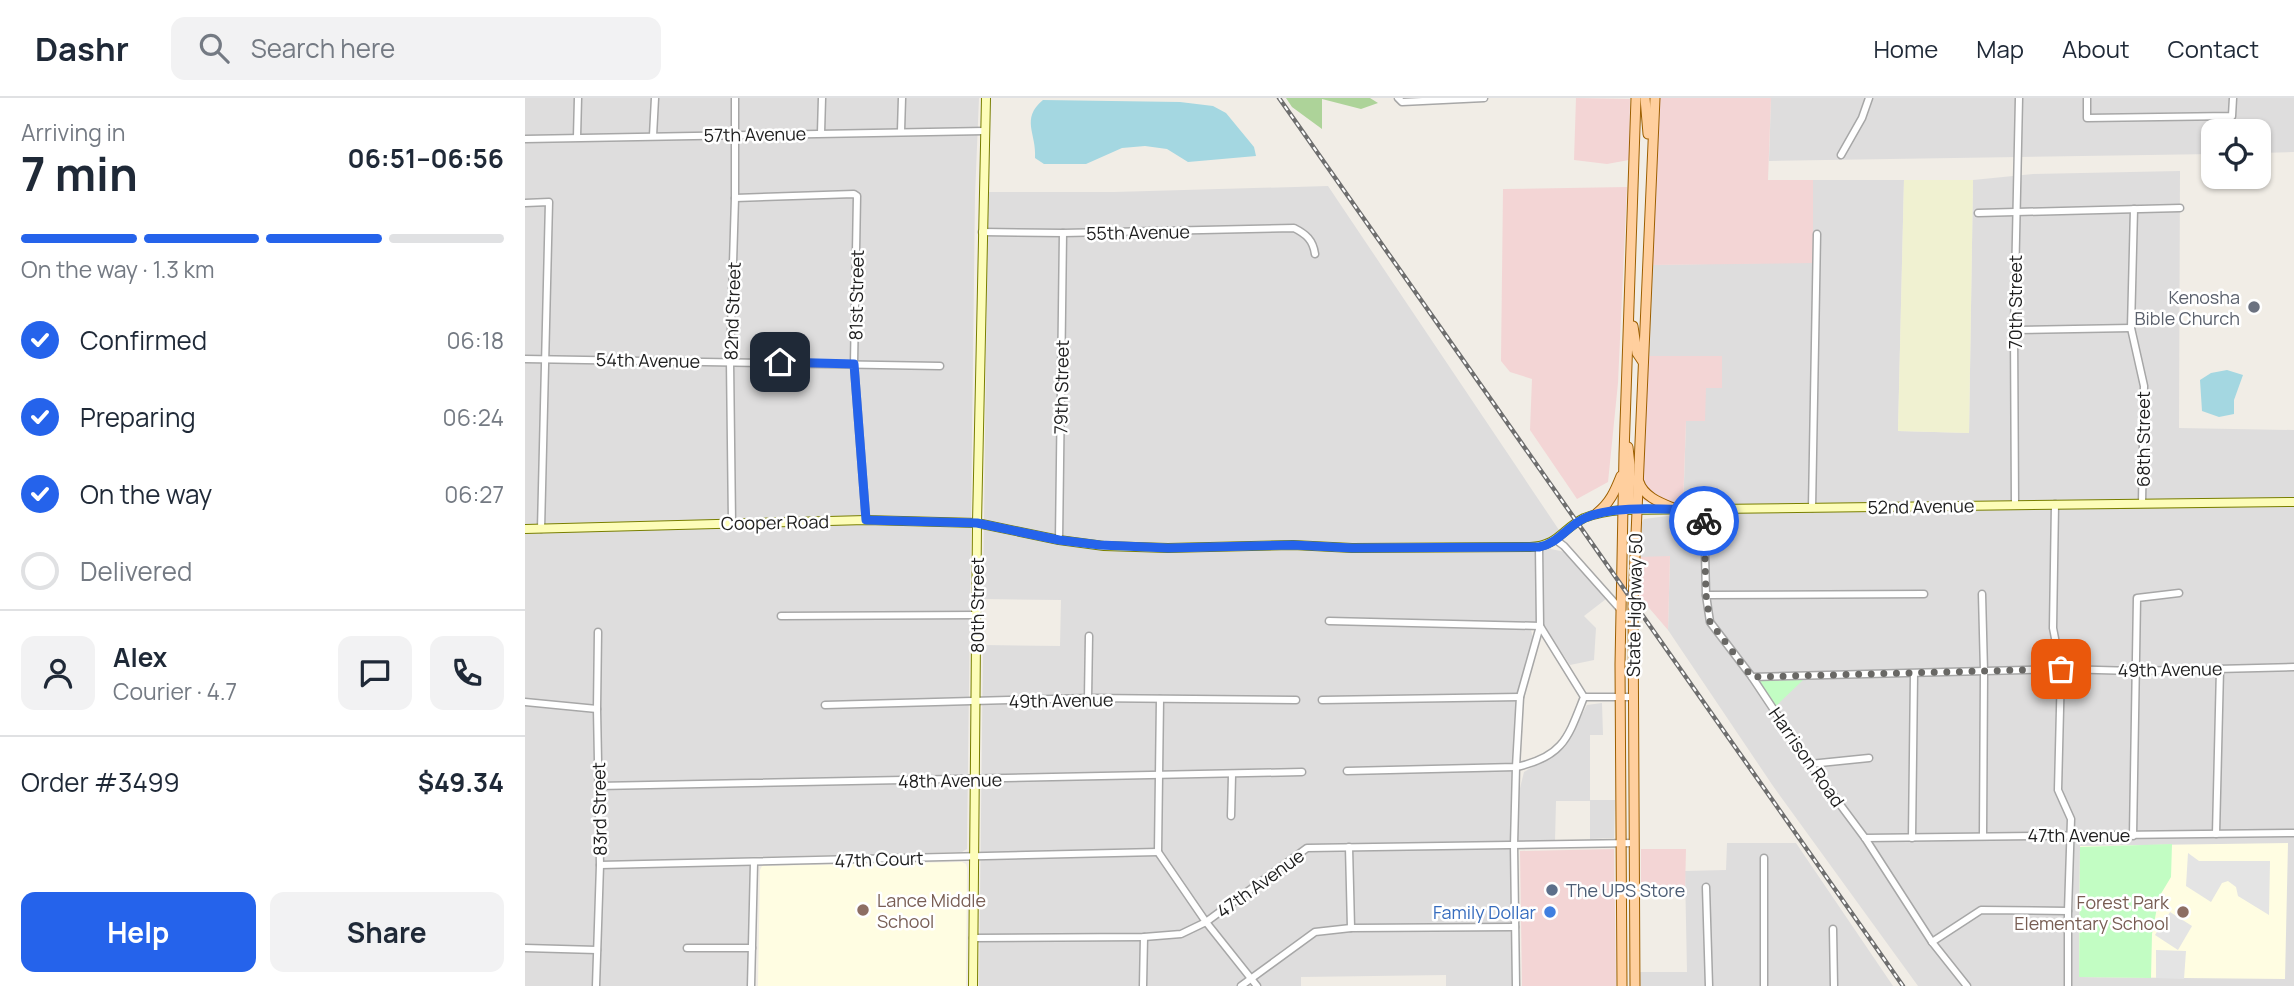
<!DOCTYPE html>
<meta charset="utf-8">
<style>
body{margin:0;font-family:Manrope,sans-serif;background:#f2f2f3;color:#1f2937;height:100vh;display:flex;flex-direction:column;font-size:26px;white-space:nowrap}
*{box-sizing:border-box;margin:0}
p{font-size:23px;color:#747a83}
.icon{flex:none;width:38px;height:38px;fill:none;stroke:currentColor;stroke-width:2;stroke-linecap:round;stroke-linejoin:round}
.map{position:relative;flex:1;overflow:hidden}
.details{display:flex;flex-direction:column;background:#fff;width:525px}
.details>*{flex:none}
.tools{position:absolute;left:1676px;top:21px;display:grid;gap:14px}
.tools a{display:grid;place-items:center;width:70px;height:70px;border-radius:14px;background:#fff;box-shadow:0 2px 5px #0004;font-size:35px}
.pin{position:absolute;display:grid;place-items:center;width:60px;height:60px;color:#fff;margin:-30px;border-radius:14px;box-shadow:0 4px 10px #0006}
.courier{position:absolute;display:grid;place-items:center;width:70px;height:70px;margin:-35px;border:5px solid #2563eb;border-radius:50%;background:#fff;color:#222;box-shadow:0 2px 9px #0007}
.headline em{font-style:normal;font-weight:700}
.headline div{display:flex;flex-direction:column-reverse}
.headline{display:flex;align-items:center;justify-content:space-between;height:119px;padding:0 21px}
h1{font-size:46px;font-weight:700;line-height:52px}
.bar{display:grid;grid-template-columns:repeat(4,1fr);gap:10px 7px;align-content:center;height:84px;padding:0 21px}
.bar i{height:9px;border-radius:5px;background:#e0e1e3}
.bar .on{background:#2563eb}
.bar p{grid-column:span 4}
.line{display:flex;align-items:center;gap:18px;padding:0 21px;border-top:2px solid #e0e1e3}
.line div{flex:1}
.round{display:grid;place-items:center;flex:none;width:74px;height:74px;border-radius:14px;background:#f2f2f3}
ol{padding:0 21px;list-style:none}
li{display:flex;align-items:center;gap:21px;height:77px}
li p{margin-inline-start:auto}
li .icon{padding:7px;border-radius:50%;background:#2563eb;color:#fff;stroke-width:4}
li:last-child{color:#747a83}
li i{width:38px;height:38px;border:4px solid #e0e1e3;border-radius:50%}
.primary-button{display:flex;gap:14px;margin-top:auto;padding:14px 21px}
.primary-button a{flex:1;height:80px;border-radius:14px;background:#2563eb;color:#fff;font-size:28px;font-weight:700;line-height:80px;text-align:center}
.primary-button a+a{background:#f2f2f3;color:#1f2937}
header{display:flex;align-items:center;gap:42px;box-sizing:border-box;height:98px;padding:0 35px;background:#fff;border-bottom:2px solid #e0e1e3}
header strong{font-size:33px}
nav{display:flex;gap:38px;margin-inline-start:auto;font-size:24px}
.search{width:490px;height:63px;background:#f2f2f3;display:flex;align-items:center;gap:18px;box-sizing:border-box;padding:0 24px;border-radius:14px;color:#747a83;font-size:26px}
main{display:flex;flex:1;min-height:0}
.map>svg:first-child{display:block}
.residential{fill:#dedddd}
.commercial{fill:#f3d5d5}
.education{fill:#fffde2}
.farmland{fill:#f0f1d1}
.forest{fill:#add399}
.park{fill:#c2fdc3}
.parking{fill:#e4e4e4}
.water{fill:#a4d7e1}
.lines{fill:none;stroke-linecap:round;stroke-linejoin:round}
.street-casing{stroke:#a7a7a7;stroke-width:9}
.secondary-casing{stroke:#797f00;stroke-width:10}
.primary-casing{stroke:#9d5f00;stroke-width:11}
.street{stroke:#fff;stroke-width:6}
.secondary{stroke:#fdfdb8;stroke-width:8}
.primary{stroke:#ffcf9e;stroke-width:9}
.rail-casing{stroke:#6e6e6e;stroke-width:4.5}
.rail{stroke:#fff;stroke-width:2;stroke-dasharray:5;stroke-linecap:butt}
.done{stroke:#696865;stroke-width:7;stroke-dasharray:0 12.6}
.route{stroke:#2563eb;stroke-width:9}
.worship-dot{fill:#6b7280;stroke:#fff;stroke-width:2.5}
.service-dot{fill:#5c6f8a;stroke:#fff;stroke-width:2.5}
.education-dot{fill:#8d6e63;stroke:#fff;stroke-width:2.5}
.shop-dot{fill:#3f7fe0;stroke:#fff;stroke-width:2.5}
.labels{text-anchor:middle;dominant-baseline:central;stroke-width:5;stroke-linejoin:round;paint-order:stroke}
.street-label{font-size:18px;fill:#202020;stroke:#fff}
.worship-label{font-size:18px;fill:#5b616d;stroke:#fff;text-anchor:end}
.service-label{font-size:18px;fill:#4e5e75;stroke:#fff;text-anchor:start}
.education-label{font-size:18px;fill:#785e54;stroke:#fff;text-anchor:start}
.shop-label{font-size:18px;fill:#366cbe;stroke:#fff;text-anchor:end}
</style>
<header>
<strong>Dashr</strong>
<div class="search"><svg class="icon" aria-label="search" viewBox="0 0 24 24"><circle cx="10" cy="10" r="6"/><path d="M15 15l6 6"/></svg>Search here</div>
<nav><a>Home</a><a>Map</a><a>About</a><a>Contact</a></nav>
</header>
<main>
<section class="details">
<div class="headline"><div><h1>7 min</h1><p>Arriving in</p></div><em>06:51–06:56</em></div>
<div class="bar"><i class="on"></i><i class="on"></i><i class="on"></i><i></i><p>On the way · 1.3 km</p></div>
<ol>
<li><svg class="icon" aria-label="check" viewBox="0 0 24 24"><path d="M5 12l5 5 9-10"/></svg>Confirmed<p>06:18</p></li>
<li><svg class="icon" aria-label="check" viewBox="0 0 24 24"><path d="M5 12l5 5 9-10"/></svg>Preparing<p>06:24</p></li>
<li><svg class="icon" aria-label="check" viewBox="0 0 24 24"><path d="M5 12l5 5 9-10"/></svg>On the way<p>06:27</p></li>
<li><i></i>Delivered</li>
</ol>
<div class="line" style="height:126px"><a class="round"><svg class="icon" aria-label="person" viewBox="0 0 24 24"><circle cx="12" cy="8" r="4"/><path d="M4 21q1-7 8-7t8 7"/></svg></a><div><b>Alex</b><p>Courier · 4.7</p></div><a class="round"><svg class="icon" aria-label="chat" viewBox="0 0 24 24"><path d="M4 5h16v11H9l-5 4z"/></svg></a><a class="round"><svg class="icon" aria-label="phone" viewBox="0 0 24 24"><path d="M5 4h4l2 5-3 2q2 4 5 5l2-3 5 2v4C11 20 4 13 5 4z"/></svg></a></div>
<div class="line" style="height:91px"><div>Order #3499</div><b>$49.34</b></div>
<div class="primary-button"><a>Help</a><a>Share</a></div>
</section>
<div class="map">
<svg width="1769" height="888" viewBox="0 0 1769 888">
<rect width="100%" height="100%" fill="#f1ede6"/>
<!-- residential -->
<g class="residential">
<polygon points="0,0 454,0 450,98 442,751 437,754 225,759 224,888 0,888"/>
<polygon points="1246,0 1769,0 1769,54 1734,55 1734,33 1689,33 1689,56 1244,63"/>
<polygon points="1655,73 1654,330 1769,332 1769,888 1393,888 1248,688 1143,532 1145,459 1114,459 1115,428 1119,421 1158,416 1161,323 1181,290 1196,290 1197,258 1123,258 1127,167 1293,164 1294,134 1288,134 1288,82 1379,82 1373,333 1444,335 1448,82 1508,76"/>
<polygon points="803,88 1034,432 1022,440 1026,451 1040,454 1081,501 1059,518 1071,530 1069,562 1045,567 1018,527 1013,524 995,524 995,529 1006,532 1008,540 992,604 989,689 995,690 999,674 1039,650 1062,607 1077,605 1078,637 1065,637 1065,702 1090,702 1089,740 1065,741 1065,703 1031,703 1030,743 986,743 988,888 921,888 921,877 776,879 776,888 454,888 458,547 535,548 536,502 458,501 463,94 589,94"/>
<polygon points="1202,745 1271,745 1368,888 1115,888 1115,874 1162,874 1160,773 1201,772"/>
</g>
<!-- commercial -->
<g class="commercial">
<polygon points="1051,0 1105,1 1104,62 1082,66 1049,62"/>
<polygon points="1133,0 1246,0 1243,82 1288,82 1288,165 1127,167"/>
<polygon points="1102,89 1093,285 1083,384 1052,401 1005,332 1007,281 985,274 976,263 978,91"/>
<polygon points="1123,258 1197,258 1197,290 1181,290 1180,323 1161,323 1158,408 1130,407 1119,403 1117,399"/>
<polygon points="1145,458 1143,532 1113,497 1114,459"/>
<polygon points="1089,751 1091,888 997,888 995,753"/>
<polygon points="1116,751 1161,751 1160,793 1116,794"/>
</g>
<!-- education -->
<g class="education">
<polygon points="1763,745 1760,881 1554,879 1555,748"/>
<polygon points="437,764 441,766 442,770 441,888 233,888 235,772 237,768"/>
</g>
<!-- farmland -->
<polygon class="farmland" points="1379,82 1448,82 1444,335 1373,333"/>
<!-- forest -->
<polygon class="forest" points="761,0 845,0 853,5 836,11 797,1 797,31 767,9"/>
<!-- park -->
<g class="park">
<polygon points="1278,582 1250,609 1235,583"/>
<polygon points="1647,746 1646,779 1634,799 1627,836 1626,880 1554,879 1555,749"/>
</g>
<!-- parking -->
<g class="parking">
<polygon points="1663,755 1674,763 1745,763 1744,817 1713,798 1711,789 1703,783 1697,785 1686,804 1661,788"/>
<polygon points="1645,814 1667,828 1653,852 1630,837"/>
<polygon points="1631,852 1661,853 1659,881 1631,880"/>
</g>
<!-- water -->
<g class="water">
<path d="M518,2L655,4L688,8L701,15L729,49L731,58L663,64L642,51L620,48L597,50L561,66H519L510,60C512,36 495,21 518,2Z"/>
<polygon points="1702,272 1718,277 1709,302 1709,316 1694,319 1677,313 1675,282 1686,275"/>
</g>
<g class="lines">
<!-- street casing -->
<g class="street-casing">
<g id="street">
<polyline points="873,0 877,4 959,0"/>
<polyline points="1562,0 1562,20 1707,18 1708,0"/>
<polyline points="376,33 377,0"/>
<polyline points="296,35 297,0"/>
<polyline points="128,38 130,0"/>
<polyline points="52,39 53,0"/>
<polyline points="0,41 460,33"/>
<polyline points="1316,57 1337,20 1344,0"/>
<polyline points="210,100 329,96 332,98 329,266 341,422"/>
<polyline points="0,105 24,104 16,431"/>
<polyline points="1609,111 1606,230 1619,288 1617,405"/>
<polyline points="1453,115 1655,110"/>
<path d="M457,134L538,135L769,130C781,136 788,142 790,156"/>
<polyline points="1489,232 1606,230"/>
<polyline points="0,261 415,268"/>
<polyline points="1530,406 1528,530 1536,571 1533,692 1546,721 1543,813 1543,888"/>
<polyline points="1490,407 1489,232 1494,0"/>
<polyline points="1287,410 1292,136"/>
<polyline points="1179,412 1181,497 1185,524 1227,579 1285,666 1340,740 1407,844 1442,888"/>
<polyline points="207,425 205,263 210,100 210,0"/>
<polyline points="534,442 538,135"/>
<polyline points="1031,442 1039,448 1096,512"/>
<polyline points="1457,496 1459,574 1458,737"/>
<polyline points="1181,497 1399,496"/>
<polyline points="256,518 453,517"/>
<path d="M804,523L1015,528L1059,599C1043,640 1038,659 991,669L822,673"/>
<polyline points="1227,579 1536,571 1610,573 1769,569"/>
<polyline points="1059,599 1109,599"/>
<polyline points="563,600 564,538"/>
<polyline points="797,602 995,599"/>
<polyline points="0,604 72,611"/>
<polyline points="300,607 563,600 771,602"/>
<polyline points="1285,666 1344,660"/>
<polyline points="73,688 777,674"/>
<polyline points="706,718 707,677"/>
<polyline points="1691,736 1695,571"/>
<polyline points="1608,738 1612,500 1654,495"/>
<polyline points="1340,740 1769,735"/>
<polyline points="1387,740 1389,576"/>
<polyline points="824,749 826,830"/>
<polyline points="633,754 681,824 732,888"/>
<polyline points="633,754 635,601"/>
<polyline points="1239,760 1239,888"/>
<polyline points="75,767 633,754"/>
<polyline points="1181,789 1184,888"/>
<polyline points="1308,831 1309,888"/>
<polyline points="448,840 619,839 656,836 681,824 782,750 1109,745"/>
<polyline points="1407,844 1456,812 1543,813"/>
<polyline points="0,850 72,852"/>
<polyline points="162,850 227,850"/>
<polyline points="71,888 75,767 72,611 73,534"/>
<polyline points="226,888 229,765"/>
<polyline points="618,888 619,839"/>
<polyline points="716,888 790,834 826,830 990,829"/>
<polyline points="991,888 989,747 991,669 995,599 1015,528 1014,449"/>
</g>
</g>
<!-- secondary casing -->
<g class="secondary-casing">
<g id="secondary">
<path d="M0,431L341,422L452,425L534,442L579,448L643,450L768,447L827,450L1005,449C1033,448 1037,431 1059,420C1071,415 1084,413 1098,412L1769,404"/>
<polyline points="448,888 452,425 461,0"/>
</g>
</g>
<!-- primary casing -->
<g class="primary-casing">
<g id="primary">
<polyline points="1120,0 1123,36"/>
<polyline points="1108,228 1112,255 1118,264"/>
<polyline points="1103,349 1105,367 1104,406 1111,412"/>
<path d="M1114,384C1119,400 1139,406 1153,412"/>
<path d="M1072,415C1085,405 1090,393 1096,378"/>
<polyline points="1097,888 1095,566 1099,356 1111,0"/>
<polyline points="1110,888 1108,505 1130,0"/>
</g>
</g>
<!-- street -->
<use href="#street" class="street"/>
<!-- secondary -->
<use href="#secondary" class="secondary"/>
<!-- primary -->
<use href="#primary" class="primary"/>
<!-- rail casing -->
<g class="rail-casing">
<polyline id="rail" points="754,0 1378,888"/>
</g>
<!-- rail -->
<use href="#rail" class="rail"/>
</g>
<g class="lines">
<!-- done -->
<polyline class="done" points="1179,423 1181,497 1185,524 1227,579 1536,571"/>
<!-- route -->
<path class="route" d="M255,264L329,266L341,422L452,425L534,442L575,447L643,450L768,447L827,450L1014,449C1034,445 1042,428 1060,420C1090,406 1145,412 1179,412V423"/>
</g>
<!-- markers -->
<circle class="worship-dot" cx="1729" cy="209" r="7"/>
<circle class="service-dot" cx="1027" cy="792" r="7"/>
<g class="education-dot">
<circle cx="338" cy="812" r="7"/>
<circle cx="1658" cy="814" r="7"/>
</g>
<circle class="shop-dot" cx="1025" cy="814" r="7"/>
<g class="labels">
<!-- street labels -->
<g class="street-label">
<text transform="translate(230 36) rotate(-1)">57th Avenue</text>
<text transform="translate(613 134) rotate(-1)">55th Avenue</text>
<text transform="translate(331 197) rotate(-89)">81st Street</text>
<text transform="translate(1490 204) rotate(-90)">70th Street</text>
<text transform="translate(207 213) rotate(-88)">82nd Street</text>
<text transform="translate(123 262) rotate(1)">54th Avenue</text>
<text transform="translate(536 289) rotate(-89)">79th Street</text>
<text transform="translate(1618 341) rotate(-90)">68th Street</text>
<text transform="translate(1396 408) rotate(-1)">52nd Avenue</text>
<text transform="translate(250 424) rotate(-1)">Cooper Road</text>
<text transform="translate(452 507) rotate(-90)">80th Street</text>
<text transform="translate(1109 507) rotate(-89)">State Highway 50</text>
<text transform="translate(1645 571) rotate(-1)">49th Avenue</text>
<text transform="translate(536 602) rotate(-1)">49th Avenue</text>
<text transform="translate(1282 659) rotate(55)">Harrison Road</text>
<text transform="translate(425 682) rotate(-1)">48th Avenue</text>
<text transform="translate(74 711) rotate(-91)">83rd Street</text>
<text x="1554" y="737">47th Avenue</text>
<text transform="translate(354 761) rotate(-2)">47th Court</text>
<text transform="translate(735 785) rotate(-36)">47th Avenue</text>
</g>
<!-- worship labels -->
<g class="worship-label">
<text x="1715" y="199">Kenosha<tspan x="1715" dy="21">Bible Church</tspan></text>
</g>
<!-- service labels -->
<g class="service-label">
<text x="1041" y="792">The UPS Store</text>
</g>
<!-- education labels -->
<g class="education-label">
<text x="352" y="802">Lance Middle<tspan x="352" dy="21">School</tspan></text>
<text x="1644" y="804" text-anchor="end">Forest Park<tspan x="1644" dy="21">Elementary School</tspan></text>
</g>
<!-- shop labels -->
<g class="shop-label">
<text x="1011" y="814">Family Dollar</text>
</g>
</g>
</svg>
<div class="tools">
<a><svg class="icon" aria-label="locate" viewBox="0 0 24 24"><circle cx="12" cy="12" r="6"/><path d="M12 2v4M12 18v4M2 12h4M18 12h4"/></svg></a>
</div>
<div class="pin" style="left:1536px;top:571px;background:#ea580c"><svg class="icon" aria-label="bag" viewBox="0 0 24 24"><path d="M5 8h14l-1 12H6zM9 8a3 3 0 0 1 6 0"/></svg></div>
<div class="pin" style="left:255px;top:264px;background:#1f2937"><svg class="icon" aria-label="home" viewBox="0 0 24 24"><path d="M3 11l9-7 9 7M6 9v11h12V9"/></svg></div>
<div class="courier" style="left:1179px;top:423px"><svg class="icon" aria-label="bike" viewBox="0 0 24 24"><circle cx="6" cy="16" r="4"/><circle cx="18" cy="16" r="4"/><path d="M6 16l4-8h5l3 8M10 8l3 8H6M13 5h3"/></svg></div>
</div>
</main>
